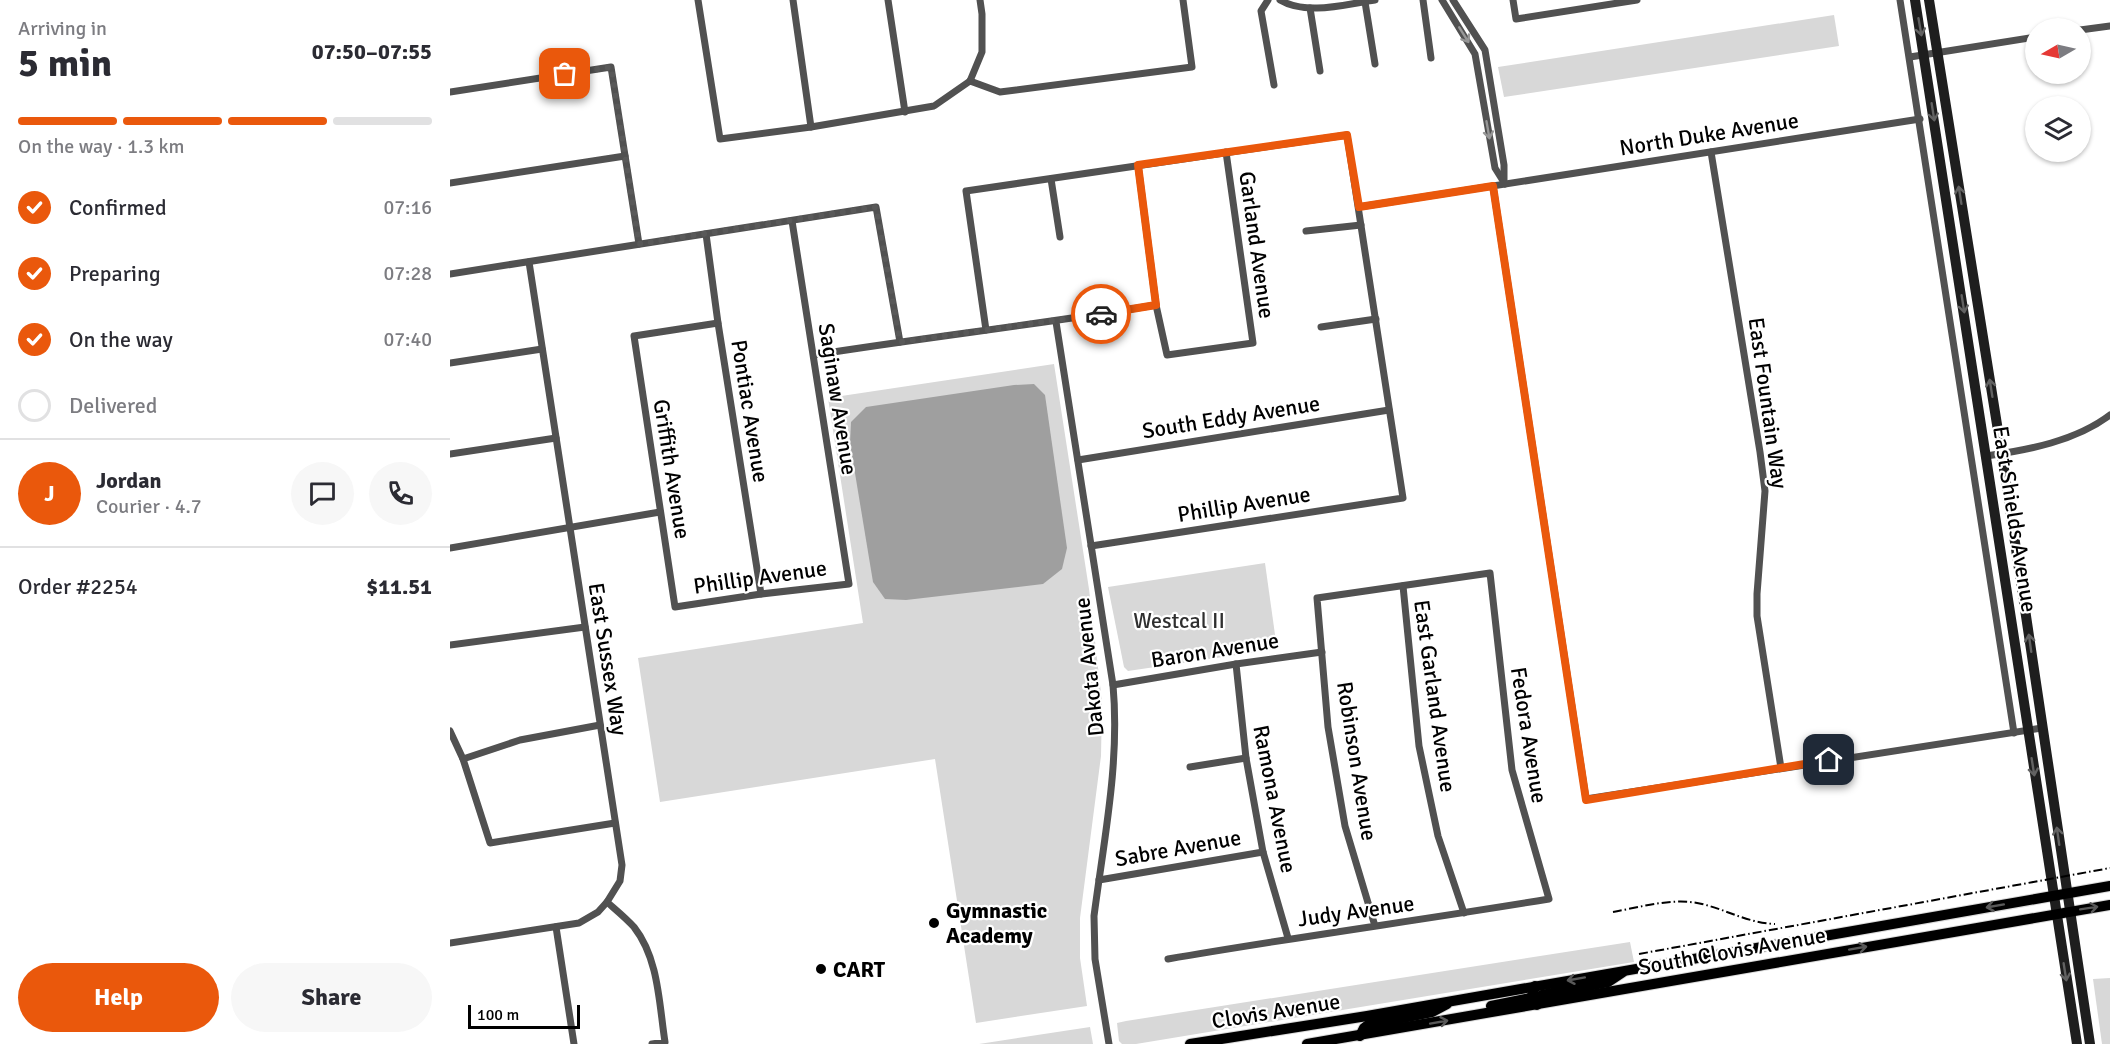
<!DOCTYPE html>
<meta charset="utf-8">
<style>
body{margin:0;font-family:Signika,sans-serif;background:#f7f7f7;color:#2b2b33;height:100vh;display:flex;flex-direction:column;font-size:22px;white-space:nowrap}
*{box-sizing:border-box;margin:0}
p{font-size:20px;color:#7c7c81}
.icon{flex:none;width:33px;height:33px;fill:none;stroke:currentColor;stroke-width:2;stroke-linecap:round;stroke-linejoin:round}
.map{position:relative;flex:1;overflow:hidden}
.panel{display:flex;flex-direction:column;background:#fff;width:450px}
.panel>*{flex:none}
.needle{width:39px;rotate:261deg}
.buttons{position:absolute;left:1575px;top:18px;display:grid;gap:12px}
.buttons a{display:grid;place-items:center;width:66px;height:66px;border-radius:50%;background:#fff;box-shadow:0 2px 4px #0004;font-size:30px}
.scale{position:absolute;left:18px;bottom:15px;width:112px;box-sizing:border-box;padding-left:6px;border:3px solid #000;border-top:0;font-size:16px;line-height:21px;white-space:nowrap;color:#000;-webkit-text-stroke:4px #fff;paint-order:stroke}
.pin{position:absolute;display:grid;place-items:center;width:51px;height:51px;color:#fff;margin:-26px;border-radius:12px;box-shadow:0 3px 9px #0006}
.courier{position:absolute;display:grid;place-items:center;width:60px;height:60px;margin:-30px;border:4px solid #ea580c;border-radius:50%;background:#fff;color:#222;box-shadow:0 2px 8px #0007}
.overview em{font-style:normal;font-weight:700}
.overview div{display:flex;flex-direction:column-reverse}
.overview{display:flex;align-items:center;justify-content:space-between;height:102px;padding:0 18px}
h1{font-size:39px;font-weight:700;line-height:45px}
.bar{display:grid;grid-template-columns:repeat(4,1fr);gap:9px 6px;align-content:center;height:72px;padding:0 18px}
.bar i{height:8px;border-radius:4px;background:#e1e1e2}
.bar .selected{background:#ea580c}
.bar p{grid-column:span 4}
.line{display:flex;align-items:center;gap:15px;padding:0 18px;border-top:2px solid #e1e1e2}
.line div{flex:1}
.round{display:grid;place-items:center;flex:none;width:63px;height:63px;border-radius:32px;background:#f7f7f7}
ol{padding:0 18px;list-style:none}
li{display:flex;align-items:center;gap:18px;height:66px}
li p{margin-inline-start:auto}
li .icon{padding:6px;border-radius:50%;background:#ea580c;color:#fff;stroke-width:4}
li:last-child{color:#7c7c81}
li i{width:33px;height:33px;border:3px solid #e1e1e2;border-radius:50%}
.button{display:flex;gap:12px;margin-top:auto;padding:12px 18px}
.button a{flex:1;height:69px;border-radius:36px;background:#ea580c;color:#fff;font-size:24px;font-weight:700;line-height:69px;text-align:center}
.button a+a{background:#f7f7f7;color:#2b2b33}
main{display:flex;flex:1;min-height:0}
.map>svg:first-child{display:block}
.green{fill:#d8d8d8}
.water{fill:#9f9f9f}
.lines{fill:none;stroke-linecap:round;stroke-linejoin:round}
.primary-casing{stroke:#dbdbdb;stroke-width:12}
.street{stroke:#515151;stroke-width:7}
.secondary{stroke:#1e1e1e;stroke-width:10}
.primary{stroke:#000;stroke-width:10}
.rail{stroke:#000;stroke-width:2;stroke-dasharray:9 3 1.5 3;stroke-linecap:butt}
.oneway{stroke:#626262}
.oneway2{stroke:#979797}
.oneway3{stroke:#595959}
.done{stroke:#595959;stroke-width:6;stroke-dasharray:0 10.8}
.route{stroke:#ea580c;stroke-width:8}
.poi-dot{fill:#000;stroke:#fff;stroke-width:2}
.labels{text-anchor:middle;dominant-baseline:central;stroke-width:4.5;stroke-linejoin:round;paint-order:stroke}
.street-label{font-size:22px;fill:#000;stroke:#fff}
.park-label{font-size:22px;fill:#2f2f2f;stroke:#fff}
.poi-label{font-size:22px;font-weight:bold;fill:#000;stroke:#fff;text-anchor:start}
</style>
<main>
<section class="panel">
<div class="overview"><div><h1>5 min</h1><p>Arriving in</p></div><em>07:50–07:55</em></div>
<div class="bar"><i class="selected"></i><i class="selected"></i><i class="selected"></i><i></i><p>On the way · 1.3 km</p></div>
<ol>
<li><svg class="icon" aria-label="check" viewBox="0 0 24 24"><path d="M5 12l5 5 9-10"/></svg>Confirmed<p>07:16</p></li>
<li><svg class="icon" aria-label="check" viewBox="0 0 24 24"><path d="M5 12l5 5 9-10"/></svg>Preparing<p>07:28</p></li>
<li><svg class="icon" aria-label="check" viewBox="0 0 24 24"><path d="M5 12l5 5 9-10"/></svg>On the way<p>07:40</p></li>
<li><i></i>Delivered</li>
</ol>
<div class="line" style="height:108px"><b class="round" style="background:#ea580c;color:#fff">J</b><div><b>Jordan</b><p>Courier · 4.7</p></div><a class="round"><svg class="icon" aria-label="chat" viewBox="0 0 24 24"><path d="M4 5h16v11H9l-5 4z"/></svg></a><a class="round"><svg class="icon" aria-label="phone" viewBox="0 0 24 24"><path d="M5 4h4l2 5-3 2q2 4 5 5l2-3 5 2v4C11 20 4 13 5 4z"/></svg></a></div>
<div class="line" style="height:78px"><div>Order #2254</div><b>$11.51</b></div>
<div class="button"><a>Help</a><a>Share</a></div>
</section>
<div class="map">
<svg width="1660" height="1044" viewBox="0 0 1660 1044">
<rect width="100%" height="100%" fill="#fff"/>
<!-- green -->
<g class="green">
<polygon points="1384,15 1389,46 1054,97 1048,67"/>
<polygon points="604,364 639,589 652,702 651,756 630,918 630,958 637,1006 526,1023 485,759 210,802 188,658 413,623 378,398"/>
<polygon points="815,563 827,649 678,671 674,667 658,587"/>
<polygon points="1180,942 1184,962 686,1044 672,1044 669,1041 667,1023 676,1021"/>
<polygon points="1660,978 1660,1044 1652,1044 1643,979"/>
<polygon points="640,1027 643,1044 529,1044"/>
</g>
<!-- water -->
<polygon class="water" points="584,384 595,395 617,548 612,569 593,584 456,600 435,599 423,582 400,443 401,422 416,407 564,385"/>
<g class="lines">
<!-- primary casing -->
<g class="primary-casing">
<g id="primary">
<polyline points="1087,1005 1087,1001 1092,995 1158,982 1173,972"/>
<polyline points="1041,1006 1080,998 1083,994 1085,986"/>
<polyline points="910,1036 914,1028 918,1025 982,1012 997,1004"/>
<polyline points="740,1044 917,1016 1660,886"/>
<polyline points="857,1044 1660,905"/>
</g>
</g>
<!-- street -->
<g class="street">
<polyline points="248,0 270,139 361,127 484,106 520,81"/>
<polyline points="343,0 361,127"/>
<polyline points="438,0 455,112"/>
<polyline points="818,0 811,11 824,85"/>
<path d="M830,0C857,16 896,4 925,0"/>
<polyline points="973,0 981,58"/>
<polyline points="992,0 1025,54 1045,168 1055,184"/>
<polyline points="1003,0 1035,50 1054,165 1054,182"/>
<polyline points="1063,0 1066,19 1187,0"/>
<polyline points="1450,0 1564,733"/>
<polyline points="915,2 925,64"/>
<polyline points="860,8 870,71"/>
<polyline points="1630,30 1660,26"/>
<polyline points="1460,57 1586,37"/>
<polyline points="520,81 550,92 742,67 733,0"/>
<polyline points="520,81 532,52 532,14 530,0"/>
<polyline points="0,92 161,67 189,244"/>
<polyline points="1261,152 1310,452 1315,491 1307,594 1307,616 1331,768"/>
<polyline points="688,165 706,305 717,355 803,343 776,152"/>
<polyline points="601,179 610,237"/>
<polyline points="0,183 175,156"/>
<polyline points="1043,186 1136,799 1592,728"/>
<polyline points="909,207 1470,119"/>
<polyline points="856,231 911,225"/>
<polyline points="256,234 268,323 311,594"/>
<path d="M79,262L172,865L170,881L157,902C166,910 176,918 184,927C209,959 209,1004 215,1042L202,1044"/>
<polyline points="0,274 426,207 450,342"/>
<path d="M606,322L663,685C670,762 654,839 644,916L645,959L659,1044"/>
<polyline points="268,323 184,336 225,607 311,594 399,584 342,221"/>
<polyline points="871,327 926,319"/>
<polyline points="536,330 516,191 897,135 953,498 641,546"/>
<path d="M364,355C478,337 592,324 706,305"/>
<polyline points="0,363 92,349"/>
<polyline points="0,454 106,438"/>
<path d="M1536,456C1578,450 1626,441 1660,415"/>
<polyline points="628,460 939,410"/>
<polyline points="0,548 210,512"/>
<polyline points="953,586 969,746 988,836 1014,913"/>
<polyline points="0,645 135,627"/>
<polyline points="786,664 796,758 813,852 838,938"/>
<polyline points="663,685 786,664 872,652"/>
<polyline points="0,731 13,759 40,843 165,823"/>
<polyline points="13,759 70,740 150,725"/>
<polyline points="740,767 796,758"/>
<polyline points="649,880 813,852"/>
<polyline points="106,927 124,1044"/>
<polyline points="0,943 129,923 148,912 157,902"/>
<path d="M718,959C845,937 972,920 1099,899L1062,770L1040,573L867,598L878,727L895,826L925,926"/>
</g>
<!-- secondary -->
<g class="secondary">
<polyline points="1465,0 1627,1044"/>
<polyline points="1479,0 1553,462 1640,1044"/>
</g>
<!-- primary -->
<use href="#primary" class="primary"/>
<!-- rail -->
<g class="rail">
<path d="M1163,912C1191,907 1224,897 1252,904C1277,910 1298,923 1325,924"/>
<polyline points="1189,954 1660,868"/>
</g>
</g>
<!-- one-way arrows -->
<defs><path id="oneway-shaft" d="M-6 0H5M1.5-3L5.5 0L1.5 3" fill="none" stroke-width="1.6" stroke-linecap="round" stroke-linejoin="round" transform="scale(1.5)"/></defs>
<g class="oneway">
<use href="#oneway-shaft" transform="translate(1470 27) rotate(80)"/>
<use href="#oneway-shaft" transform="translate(1483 112) rotate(81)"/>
<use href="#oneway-shaft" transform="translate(1510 195) rotate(-99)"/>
<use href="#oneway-shaft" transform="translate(1513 304) rotate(81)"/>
<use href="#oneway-shaft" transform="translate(1541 388) rotate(-99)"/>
<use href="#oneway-shaft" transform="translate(1580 643) rotate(-98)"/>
<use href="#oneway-shaft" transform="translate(1583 767) rotate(81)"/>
<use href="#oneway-shaft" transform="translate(1608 836) rotate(-98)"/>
<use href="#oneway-shaft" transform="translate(1615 972) rotate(81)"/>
</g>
<g class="oneway2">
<use href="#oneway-shaft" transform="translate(1014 35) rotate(58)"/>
<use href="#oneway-shaft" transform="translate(1038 130) rotate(80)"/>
</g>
<g class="oneway3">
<use href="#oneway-shaft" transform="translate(1545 906) rotate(170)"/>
<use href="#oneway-shaft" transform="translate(1639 908) rotate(-9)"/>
<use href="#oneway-shaft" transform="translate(1408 948) rotate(-10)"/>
<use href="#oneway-shaft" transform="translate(1126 979) rotate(170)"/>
<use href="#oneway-shaft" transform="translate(989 1022) rotate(-10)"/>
</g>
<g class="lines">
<!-- done -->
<polyline class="done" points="115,74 161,67 189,244 426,207 450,342 651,314"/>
<!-- route -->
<polyline class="route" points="651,314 706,305 688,165 897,135 909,207 1043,186 1136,800 1379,760"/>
</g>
<!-- markers -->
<g class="poi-dot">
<circle cx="484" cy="923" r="6"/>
<circle cx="371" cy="969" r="6"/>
</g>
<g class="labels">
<!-- street labels -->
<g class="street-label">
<text transform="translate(1259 134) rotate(-9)">North Duke Avenue</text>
<text transform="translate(807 245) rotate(82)">Garland Avenue</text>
<text transform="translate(388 399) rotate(81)">Saginaw Avenue</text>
<text transform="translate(1318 403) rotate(82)">East Fountain Way</text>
<text transform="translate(300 411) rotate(81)">Pontiac Avenue</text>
<text transform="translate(781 417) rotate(-9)">South Eddy Avenue</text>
<text transform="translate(222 469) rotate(81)">Griffith Avenue</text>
<text transform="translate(794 504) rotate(-9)">Phillip Avenue</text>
<text transform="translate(1565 519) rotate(81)">East Shields Avenue</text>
<text transform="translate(310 577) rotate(-8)">Phillip Avenue</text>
<text transform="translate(765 650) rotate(-9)">Baron Avenue</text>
<text transform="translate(158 659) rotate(81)">East Sussex Way</text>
<text transform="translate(639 667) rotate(-96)">Dakota Avenue</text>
<text transform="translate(985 696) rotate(82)">East Garland Avenue</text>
<text transform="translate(1079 735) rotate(81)">Fedora Avenue</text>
<text transform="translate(907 761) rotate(81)">Robinson Avenue</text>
<text transform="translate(825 799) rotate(79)">Ramona Avenue</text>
<text transform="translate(728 848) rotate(-10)">Sabre Avenue</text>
<text transform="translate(906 911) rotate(-8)">Judy Avenue</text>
<text transform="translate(1282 951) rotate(-10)">South Clovis Avenue</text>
<text transform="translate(826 1011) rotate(-9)">Clovis Avenue</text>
</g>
<!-- park labels -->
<g class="park-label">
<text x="729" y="620">Westcal II</text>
</g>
<!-- poi labels -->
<g class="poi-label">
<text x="496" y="910">Gymnastic<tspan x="496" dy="25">Academy</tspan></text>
<text x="383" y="969">CART</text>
</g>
</g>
</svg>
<div class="buttons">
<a><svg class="needle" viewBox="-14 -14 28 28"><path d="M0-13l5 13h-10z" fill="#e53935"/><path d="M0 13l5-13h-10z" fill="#7c7c81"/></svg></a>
<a><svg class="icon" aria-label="layers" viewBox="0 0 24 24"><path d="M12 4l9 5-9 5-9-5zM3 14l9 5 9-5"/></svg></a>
</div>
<div class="scale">100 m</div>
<div class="pin" style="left:115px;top:74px;background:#ea580c"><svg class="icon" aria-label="bag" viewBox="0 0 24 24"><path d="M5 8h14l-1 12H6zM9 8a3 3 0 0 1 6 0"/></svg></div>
<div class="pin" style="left:1379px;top:760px;background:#1f2937"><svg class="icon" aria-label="home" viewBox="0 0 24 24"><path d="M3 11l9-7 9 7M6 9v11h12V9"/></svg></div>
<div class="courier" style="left:651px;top:314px"><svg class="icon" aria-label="car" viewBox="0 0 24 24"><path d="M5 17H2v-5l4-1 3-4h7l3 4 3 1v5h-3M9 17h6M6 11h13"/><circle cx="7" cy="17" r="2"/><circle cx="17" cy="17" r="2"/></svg></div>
</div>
</main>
